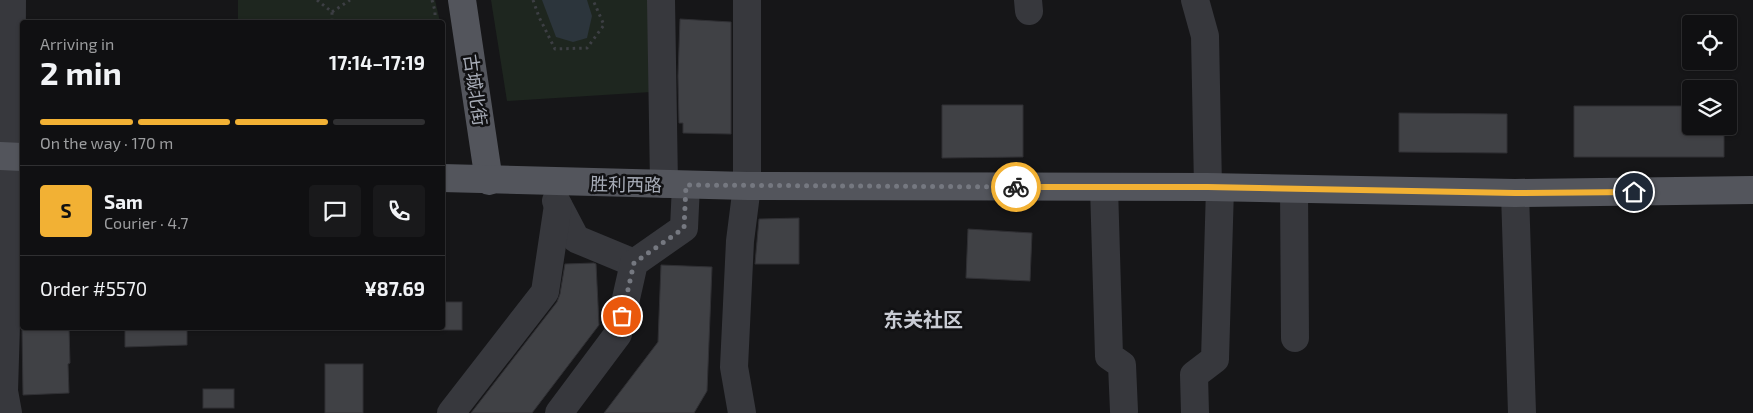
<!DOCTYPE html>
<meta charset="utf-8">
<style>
body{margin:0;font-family:"Exo 2","Noto Sans SC",sans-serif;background:#19191b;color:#f1f3f6;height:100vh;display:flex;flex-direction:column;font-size:19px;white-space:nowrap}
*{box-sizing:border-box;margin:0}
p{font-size:16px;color:#9c9d9f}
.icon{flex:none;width:28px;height:28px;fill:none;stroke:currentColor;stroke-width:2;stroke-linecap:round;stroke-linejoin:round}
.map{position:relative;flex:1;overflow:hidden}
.panel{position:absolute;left:20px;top:20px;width:425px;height:310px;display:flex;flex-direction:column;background:#101012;border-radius:5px;box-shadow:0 1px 4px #0004,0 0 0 1px #303032}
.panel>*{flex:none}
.controls{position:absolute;left:1682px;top:15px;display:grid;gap:10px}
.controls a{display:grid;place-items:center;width:55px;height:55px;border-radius:5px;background:#101012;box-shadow:0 1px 4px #0004,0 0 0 1px #303032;font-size:25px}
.pin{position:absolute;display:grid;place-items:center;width:42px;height:42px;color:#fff;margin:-21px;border:2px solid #fff;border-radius:50%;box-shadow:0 1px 5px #0007}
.courier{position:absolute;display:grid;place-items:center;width:50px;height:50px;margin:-25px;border:4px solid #f2b134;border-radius:50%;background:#fff;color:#222;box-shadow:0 1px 6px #0007}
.summary em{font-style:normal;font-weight:700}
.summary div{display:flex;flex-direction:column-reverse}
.summary{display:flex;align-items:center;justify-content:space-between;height:85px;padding:0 20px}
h1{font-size:32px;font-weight:700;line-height:38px}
.bar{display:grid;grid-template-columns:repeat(4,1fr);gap:8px 5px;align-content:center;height:60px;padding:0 20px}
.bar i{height:6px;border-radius:4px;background:#303032}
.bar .current{background:#f2b134}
.bar p{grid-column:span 4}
.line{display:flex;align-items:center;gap:12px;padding:0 20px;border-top:1px solid #303032}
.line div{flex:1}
.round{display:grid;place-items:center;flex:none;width:52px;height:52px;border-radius:5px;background:#19191b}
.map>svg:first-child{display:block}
.green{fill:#1e261f}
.water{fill:#2c353c}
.building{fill:#404145;stroke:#303034}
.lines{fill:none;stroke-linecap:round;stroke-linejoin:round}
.path{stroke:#3d3f44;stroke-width:3;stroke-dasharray:2.5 4;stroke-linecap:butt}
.minor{stroke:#37383d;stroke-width:28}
.major{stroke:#53555c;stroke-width:28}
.done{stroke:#757880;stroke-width:5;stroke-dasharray:0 9}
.route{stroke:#f2b134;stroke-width:6}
.labels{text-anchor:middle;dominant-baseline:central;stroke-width:5;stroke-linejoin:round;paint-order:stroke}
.street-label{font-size:18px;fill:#a8adb8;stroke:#111113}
.quarter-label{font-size:20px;font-weight:bold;fill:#c9ccd4;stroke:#111113}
</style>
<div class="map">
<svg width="1753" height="413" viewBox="0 0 1753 413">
<rect width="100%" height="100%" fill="#161618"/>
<!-- green -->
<g class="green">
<polygon points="238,0 435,0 440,22 238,22"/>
<polygon points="491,0 654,0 651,92 507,101"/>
</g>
<!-- water -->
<polygon class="water" points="542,0 587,0 592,16 587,38 573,42 556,37"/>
<!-- building -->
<g class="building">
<polygon points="680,19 731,22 731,134 683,133 683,123 679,123 678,76"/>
<polygon points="942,105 1023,105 1023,157 942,158"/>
<polygon points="1574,106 1691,106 1691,126 1724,126 1724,157 1574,157"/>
<polygon points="1399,113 1507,114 1507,153 1399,152"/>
<polygon points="799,218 799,264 755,264 759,219"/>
<polygon points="968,229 1032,233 1030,281 966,278"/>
<polygon points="594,263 596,264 599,325 532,413 471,413 557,302 560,294 565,264"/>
<polygon points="661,265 712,267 707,391 694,413 604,413 658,342"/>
<rect x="442" y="302" width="20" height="28"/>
<polygon points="22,328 69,328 70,363 68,364 69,393 23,395"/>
<polygon points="125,328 187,328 187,345 125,347"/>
<rect x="325" y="364" width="38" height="49"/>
<rect x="203" y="389" width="31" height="19"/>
</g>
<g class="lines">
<!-- path -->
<g class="path">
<polyline points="317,0 332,12 332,22"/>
<polyline points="432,0 435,11 435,22"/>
<polyline points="533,0 539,17 555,49 587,48 604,25 593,0"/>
<polyline points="332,12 350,0"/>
</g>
<!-- minor -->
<g class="minor">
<polyline points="661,0 664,184"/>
<polyline points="1028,0 1029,11"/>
<polyline points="1195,0 1205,36 1208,187"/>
<polyline points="1104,187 1109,356 1122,365 1124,411"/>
<polyline points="1294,189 1295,338"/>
<polyline points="1515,193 1522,413"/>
<polyline points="556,201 576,239 634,263"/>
<polyline points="8,413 4,391 11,157 12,0"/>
<polyline points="451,413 545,292 558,205"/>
<polyline points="559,413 618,334 634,263 684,228 686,185"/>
<polyline points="742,413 734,367 740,241 747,186 747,0"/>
<polyline points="1195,413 1194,375 1215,359 1220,188"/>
</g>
<!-- major -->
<g class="major">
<polyline points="462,0 489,181"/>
<polyline points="0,156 22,157"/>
<polyline points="442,178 747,186 1208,187 1515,193 1753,190"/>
</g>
</g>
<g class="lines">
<!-- done -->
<polyline class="done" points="622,316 634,263 684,228 686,185 1016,187"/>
<!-- route -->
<polyline class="route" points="1016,187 1208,187 1515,193 1634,192"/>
</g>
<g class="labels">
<!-- street labels -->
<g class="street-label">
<text transform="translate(476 90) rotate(82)">古城北街</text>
<text transform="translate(626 184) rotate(1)">胜利西路</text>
</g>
<!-- quarter labels -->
<g class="quarter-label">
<text x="923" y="319">东关社区</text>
</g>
</g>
</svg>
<div class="controls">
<a><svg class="icon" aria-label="locate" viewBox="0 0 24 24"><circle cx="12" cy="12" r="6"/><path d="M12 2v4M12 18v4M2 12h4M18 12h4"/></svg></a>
<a><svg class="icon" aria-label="layers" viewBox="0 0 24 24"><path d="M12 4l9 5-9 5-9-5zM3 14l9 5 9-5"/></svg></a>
</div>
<div class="pin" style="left:622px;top:316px;background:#ea580c"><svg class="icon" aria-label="bag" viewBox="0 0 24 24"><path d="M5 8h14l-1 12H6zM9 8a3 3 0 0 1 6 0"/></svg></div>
<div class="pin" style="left:1634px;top:192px;background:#1f2937"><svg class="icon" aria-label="home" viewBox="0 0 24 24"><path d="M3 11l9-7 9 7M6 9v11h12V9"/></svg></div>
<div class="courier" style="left:1016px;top:187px"><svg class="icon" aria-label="bike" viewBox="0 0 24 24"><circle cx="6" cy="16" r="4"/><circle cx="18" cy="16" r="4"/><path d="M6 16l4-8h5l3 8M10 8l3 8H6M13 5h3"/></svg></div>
<section class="panel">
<div class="summary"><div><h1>2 min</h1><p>Arriving in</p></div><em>17:14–17:19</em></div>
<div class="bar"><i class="current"></i><i class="current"></i><i class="current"></i><i></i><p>On the way · 170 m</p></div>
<div class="line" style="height:90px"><b class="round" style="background:#f2b134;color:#111">S</b><div><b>Sam</b><p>Courier · 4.7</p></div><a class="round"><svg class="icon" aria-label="chat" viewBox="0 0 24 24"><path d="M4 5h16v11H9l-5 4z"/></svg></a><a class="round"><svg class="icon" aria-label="phone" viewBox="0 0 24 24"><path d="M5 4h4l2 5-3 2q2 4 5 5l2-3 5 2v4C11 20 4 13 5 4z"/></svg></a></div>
<div class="line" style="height:65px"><div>Order #5570</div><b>¥87.69</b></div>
</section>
</div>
